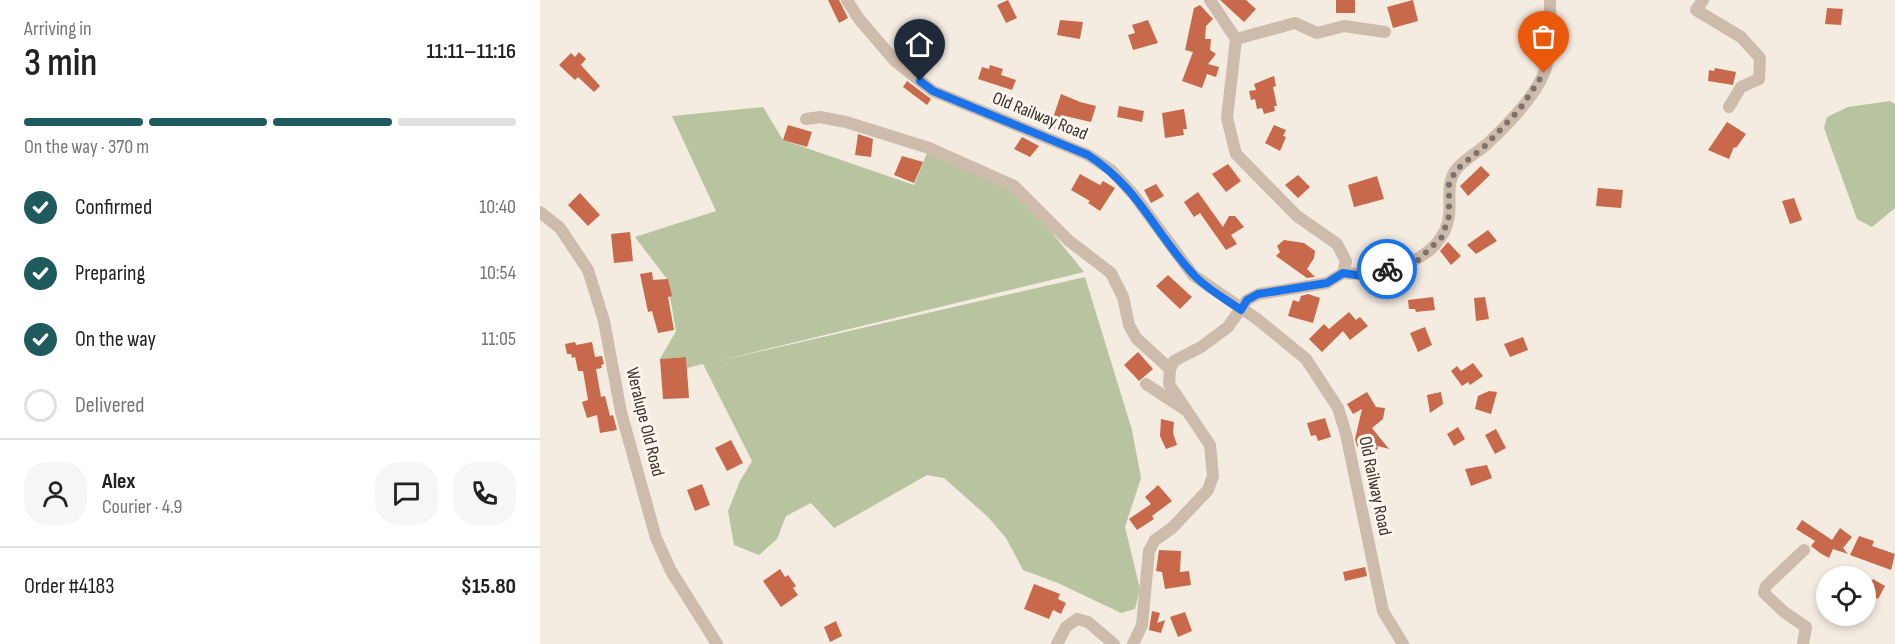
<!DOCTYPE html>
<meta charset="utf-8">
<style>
body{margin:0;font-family:"Sofia Sans Condensed",sans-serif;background:#f6f6f6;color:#222;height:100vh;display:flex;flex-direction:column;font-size:22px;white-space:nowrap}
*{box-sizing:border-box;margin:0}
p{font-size:20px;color:#767676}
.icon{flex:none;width:33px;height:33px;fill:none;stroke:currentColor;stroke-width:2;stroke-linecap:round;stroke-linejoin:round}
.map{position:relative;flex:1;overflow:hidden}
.side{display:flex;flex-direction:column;background:#fff;width:540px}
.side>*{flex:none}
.fabs{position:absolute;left:1276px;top:566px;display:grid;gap:12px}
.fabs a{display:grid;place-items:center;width:60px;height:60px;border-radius:50%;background:#fff;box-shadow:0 3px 9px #0003;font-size:30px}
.pin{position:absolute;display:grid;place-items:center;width:51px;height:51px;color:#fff;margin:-62px -26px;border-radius:50% 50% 50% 0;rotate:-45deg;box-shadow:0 0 6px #0007}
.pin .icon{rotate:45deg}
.courier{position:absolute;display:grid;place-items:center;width:60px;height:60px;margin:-30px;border:4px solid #1a73e8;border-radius:50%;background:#fff;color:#222;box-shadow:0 2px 8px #0007}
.summary em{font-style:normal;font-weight:600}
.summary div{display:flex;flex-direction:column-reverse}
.summary{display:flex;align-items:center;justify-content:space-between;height:102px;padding:0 24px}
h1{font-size:39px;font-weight:600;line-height:45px}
.bar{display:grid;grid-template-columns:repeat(4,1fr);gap:9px 6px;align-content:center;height:72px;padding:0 24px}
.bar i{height:8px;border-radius:4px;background:#e0e0e0}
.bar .current{background:#1f5a5e}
.bar p{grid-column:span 4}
.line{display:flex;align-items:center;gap:15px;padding:0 24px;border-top:2px solid #e0e0e0}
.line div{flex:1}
.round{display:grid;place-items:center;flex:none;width:63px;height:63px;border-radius:24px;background:#f6f6f6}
ol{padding:0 24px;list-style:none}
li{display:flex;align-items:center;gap:18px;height:66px}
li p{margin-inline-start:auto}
li .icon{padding:6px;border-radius:50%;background:#1f5a5e;color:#fff;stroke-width:4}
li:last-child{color:#767676}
li i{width:33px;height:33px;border:3px solid #e0e0e0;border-radius:50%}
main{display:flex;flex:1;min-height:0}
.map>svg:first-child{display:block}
.green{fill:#b8c4a0}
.building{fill:#c8694b}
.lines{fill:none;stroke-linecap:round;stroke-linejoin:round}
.minor{stroke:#cdbbac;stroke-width:12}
.done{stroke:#7c716b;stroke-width:6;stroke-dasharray:0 10.8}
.route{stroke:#1a73e8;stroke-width:8}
.labels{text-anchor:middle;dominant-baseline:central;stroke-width:6;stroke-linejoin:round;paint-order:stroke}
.street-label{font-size:18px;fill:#3b302b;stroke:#fbf5ee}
</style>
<main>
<section class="side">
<div class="summary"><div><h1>3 min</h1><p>Arriving in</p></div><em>11:11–11:16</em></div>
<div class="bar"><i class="current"></i><i class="current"></i><i class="current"></i><i></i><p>On the way · 370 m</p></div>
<ol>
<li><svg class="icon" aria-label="check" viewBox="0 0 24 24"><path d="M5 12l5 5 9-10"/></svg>Confirmed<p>10:40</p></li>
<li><svg class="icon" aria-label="check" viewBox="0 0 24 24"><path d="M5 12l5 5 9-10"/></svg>Preparing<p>10:54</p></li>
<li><svg class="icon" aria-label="check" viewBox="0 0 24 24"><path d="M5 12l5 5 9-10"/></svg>On the way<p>11:05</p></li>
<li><i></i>Delivered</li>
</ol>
<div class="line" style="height:108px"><a class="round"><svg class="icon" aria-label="person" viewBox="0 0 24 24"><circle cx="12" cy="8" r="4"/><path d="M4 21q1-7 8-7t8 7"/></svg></a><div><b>Alex</b><p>Courier · 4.9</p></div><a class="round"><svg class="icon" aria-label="chat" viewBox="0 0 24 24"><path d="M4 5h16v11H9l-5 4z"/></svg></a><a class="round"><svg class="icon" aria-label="phone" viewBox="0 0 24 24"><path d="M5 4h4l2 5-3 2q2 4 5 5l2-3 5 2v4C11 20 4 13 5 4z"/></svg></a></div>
<div class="line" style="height:78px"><div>Order #4183</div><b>$15.80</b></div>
</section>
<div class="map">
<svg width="1355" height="644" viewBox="0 0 1355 644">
<rect width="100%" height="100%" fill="#f4ebe1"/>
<!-- green -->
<g class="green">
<polygon points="1350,101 1355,104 1355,208 1332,227 1317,219 1284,128 1287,117 1308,107"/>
<polygon points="223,107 243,140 374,185 389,148 474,186 544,272 178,361 545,277 592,430 601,478 585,527 600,589 595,609 581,613 518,583 483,570 466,538 448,517 404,478 387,475 294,528 271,503 246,516 237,539 219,555 194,545 188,511 200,481 212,461 163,364 147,368 146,357 120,359 136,331 127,279 95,237 176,211 132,116"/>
</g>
<!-- building -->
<g class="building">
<polygon points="288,0 299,0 308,18 299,23"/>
<polygon points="468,0 477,18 466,23 457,5"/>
<polygon points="680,0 706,0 716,9 704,22"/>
<rect x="796" y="0" width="19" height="13"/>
<polygon points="873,0 878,21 853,28 847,7"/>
<polygon points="660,5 673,19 666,26 665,39 671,39 670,50 676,54 668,64 679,67 676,77 667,74 662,88 642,81 653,52 645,50 654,8"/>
<polygon points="1287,8 1303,9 1301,25 1285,24"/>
<polygon points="520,20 543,22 540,39 517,35"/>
<polygon points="608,20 618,43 593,50 588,35 595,33 592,25"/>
<polygon points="39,52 46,59 41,65 60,86 54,92 38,77 35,80 19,65 31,53 35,57"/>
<polygon points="450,65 463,69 461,75 476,80 472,90 438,79 442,67 449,69"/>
<polygon points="1175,68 1196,72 1193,85 1168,81 1169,70 1174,71"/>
<polygon points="734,76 736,86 733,87 737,106 734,106 735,111 724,114 722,108 717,109 715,99 711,100 709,91 716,90 714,84"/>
<polygon points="367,81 391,99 387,105 363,87"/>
<polygon points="521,94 540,102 556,106 551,122 525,116 520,130 510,127"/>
<polygon points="579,106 604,111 602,122 577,117"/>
<polygon points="644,109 647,129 643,129 644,135 625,138 622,113"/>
<polygon points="1187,122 1206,134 1196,148 1194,147 1189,159 1168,150"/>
<polygon points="248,125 272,132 267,147 243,140"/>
<polygon points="734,125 746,130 743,136 746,137 740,151 725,143"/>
<polygon points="318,134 333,139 331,157 315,155"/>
<polygon points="482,137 499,146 490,157 474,149"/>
<polygon points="362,156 383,162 374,183 354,175"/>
<polygon points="688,164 701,181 686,192 672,174"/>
<polygon points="941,166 950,175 928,196 920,186"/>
<polygon points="540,174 560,185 563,181 575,188 560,211 548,203 550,201 531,190"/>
<polygon points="758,175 770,187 758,198 745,185"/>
<polygon points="837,176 844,199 814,207 808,185"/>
<polygon points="616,184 624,196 611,203 604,190"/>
<polygon points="1058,188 1083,190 1081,208 1056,206"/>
<polygon points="658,192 683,227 689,216 695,216 704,227 691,235 697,244 686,250 660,213 654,217 644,202"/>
<polygon points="40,193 60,215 48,226 28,205"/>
<polygon points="1254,198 1262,220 1250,224 1242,201"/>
<polygon points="948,230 957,241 936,254 927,245"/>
<polygon points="90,232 93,261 74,263 71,234"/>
<polygon points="744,240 764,243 775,251 774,258 767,269 775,277 767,278 736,256 740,252 737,246"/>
<polygon points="908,242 921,256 911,265 900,251"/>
<polygon points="112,272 113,280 128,279 132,296 128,297 134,330 118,333 112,311 108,312 100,274"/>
<polygon points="628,275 652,297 640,309 616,286"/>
<polygon points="768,294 780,298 773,323 748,316 753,300 759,302 761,296"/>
<polygon points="893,297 895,310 876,312 875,309 869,309 868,300"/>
<polygon points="945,297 949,319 936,321 934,298"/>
<polygon points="809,312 816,320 820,317 828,326 810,340 803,331 782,352 769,339 784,324 789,329"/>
<polygon points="885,327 892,345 878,352 870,333"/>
<polygon points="983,337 988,350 970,357 964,344"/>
<polygon points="35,342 36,345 52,342 55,357 62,356 64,364 61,365 62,368 56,369 61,397 65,396 70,416 73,415 77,430 60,433 57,415 47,418 42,402 48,400 43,371 38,371 35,357 32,358 31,354 27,354 25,344"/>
<polygon points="598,352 613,369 599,381 584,365"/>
<polygon points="146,357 149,398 123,399 120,359"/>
<polygon points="933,363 943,376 930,385 928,382 922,386 911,371 917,366 921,371"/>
<polygon points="949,391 957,392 951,414 935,409 938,396"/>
<polygon points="827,392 836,407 845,408 843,419 832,428 849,449 838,446 836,455 819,451 820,447 817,446 815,439 822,409 813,414 807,404"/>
<polygon points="901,392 903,404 890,413 887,395"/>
<polygon points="785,418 791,437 778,441 776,435 771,436 767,423"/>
<polygon points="621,419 634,422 633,433 637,445 626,449 620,436"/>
<polygon points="918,427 925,439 914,446 907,434"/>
<polygon points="956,429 966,448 955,454 945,435"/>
<polygon points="191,440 203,463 187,471 175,448"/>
<polygon points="947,465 952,478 931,486 925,469"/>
<polygon points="162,484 170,505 155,511 147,490"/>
<polygon points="618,485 632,501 612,516 614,519 597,530 589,519 611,504 605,497"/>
<polygon points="1262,520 1292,540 1300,528 1312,537 1303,548 1308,554 1293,549 1289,558 1280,553 1271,546 1275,541 1256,529"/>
<polygon points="1319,536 1334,541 1332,546 1355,554 1351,570 1310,555"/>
<polygon points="619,550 641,551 640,572 649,571 651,585 625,589 622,572 616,571"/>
<polygon points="825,567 827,576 805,581 803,572"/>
<polygon points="240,569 245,577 248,575 256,586 253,588 258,595 241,607 223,581"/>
<polygon points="1333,579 1345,586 1338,599 1335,597 1326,613 1326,590"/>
<polygon points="494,584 520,594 518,599 526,603 521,614 513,610 509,619 484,609"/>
<polygon points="612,611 620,613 617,623 625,620 621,633 609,630"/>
<polygon points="645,612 652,631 638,637 630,617"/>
<polygon points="296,621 302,636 290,642 284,627"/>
</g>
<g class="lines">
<!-- minor -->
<g class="minor">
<polyline points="307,0 319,19 355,61 393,91 548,155 571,170 594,195 653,275 717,319 766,359 798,408 806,434 843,611 863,644"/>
<polyline points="1163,0 1156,10 1201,37 1220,58 1219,79 1201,87 1189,107"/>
<polyline points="696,39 755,23 777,33 804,26 845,32"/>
<polyline points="266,119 280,117 306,122 389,148 474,186 528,240 571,273 583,297 589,325 596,338 630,369"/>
<polyline points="0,212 20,228 48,270 64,321 81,412 116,538 131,571 177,644"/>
<path d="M803,273C841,278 903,261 909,216C911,200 906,185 915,171C923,160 937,153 947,144C965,127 995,96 1004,73C1013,51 1010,23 1010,0"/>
<polyline points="606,384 644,409"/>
<polyline points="517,644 526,627 537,619 548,622 574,644"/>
<polyline points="593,644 602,625 609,551 615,540 632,528 668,490 673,476 670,445 629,384 630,369 634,361 661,347 688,327 707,300 719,294 787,283 803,273 806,261 797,244 757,216 696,154 687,118 696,39 670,0"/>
<polyline points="1263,644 1266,627 1244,612 1224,593 1226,586 1264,550"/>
</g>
</g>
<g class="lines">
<!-- done -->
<polyline class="done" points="847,269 878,260 902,237 909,216 909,184 916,170 946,145 980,109 1004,73"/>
<!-- route -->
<path class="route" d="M380,81L393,91L548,155C599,188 614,232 653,274C665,288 686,299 701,310L707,300L718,294L787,283L803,273L823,276L847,269"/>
</g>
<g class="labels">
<!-- street labels -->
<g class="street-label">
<text transform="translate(500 116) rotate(22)">Old Railway Road</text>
<text transform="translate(105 422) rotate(76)">Weralupe Old Road</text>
<text transform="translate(835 486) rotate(78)">Old Railway Road</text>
</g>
</g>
</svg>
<div class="fabs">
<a><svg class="icon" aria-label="locate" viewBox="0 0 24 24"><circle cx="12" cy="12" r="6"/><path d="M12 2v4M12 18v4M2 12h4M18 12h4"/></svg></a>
</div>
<div class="pin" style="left:1004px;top:73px;background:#ea580c"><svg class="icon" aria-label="bag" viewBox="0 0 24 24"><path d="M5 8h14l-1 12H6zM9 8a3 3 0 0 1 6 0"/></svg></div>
<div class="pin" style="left:380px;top:81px;background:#1f2937"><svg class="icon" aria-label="home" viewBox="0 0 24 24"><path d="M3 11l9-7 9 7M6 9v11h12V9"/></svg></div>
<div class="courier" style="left:847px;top:269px"><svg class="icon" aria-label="bike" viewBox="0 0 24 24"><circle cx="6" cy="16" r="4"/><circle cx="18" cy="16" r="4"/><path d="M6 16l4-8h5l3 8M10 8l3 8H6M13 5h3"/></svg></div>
</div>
</main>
